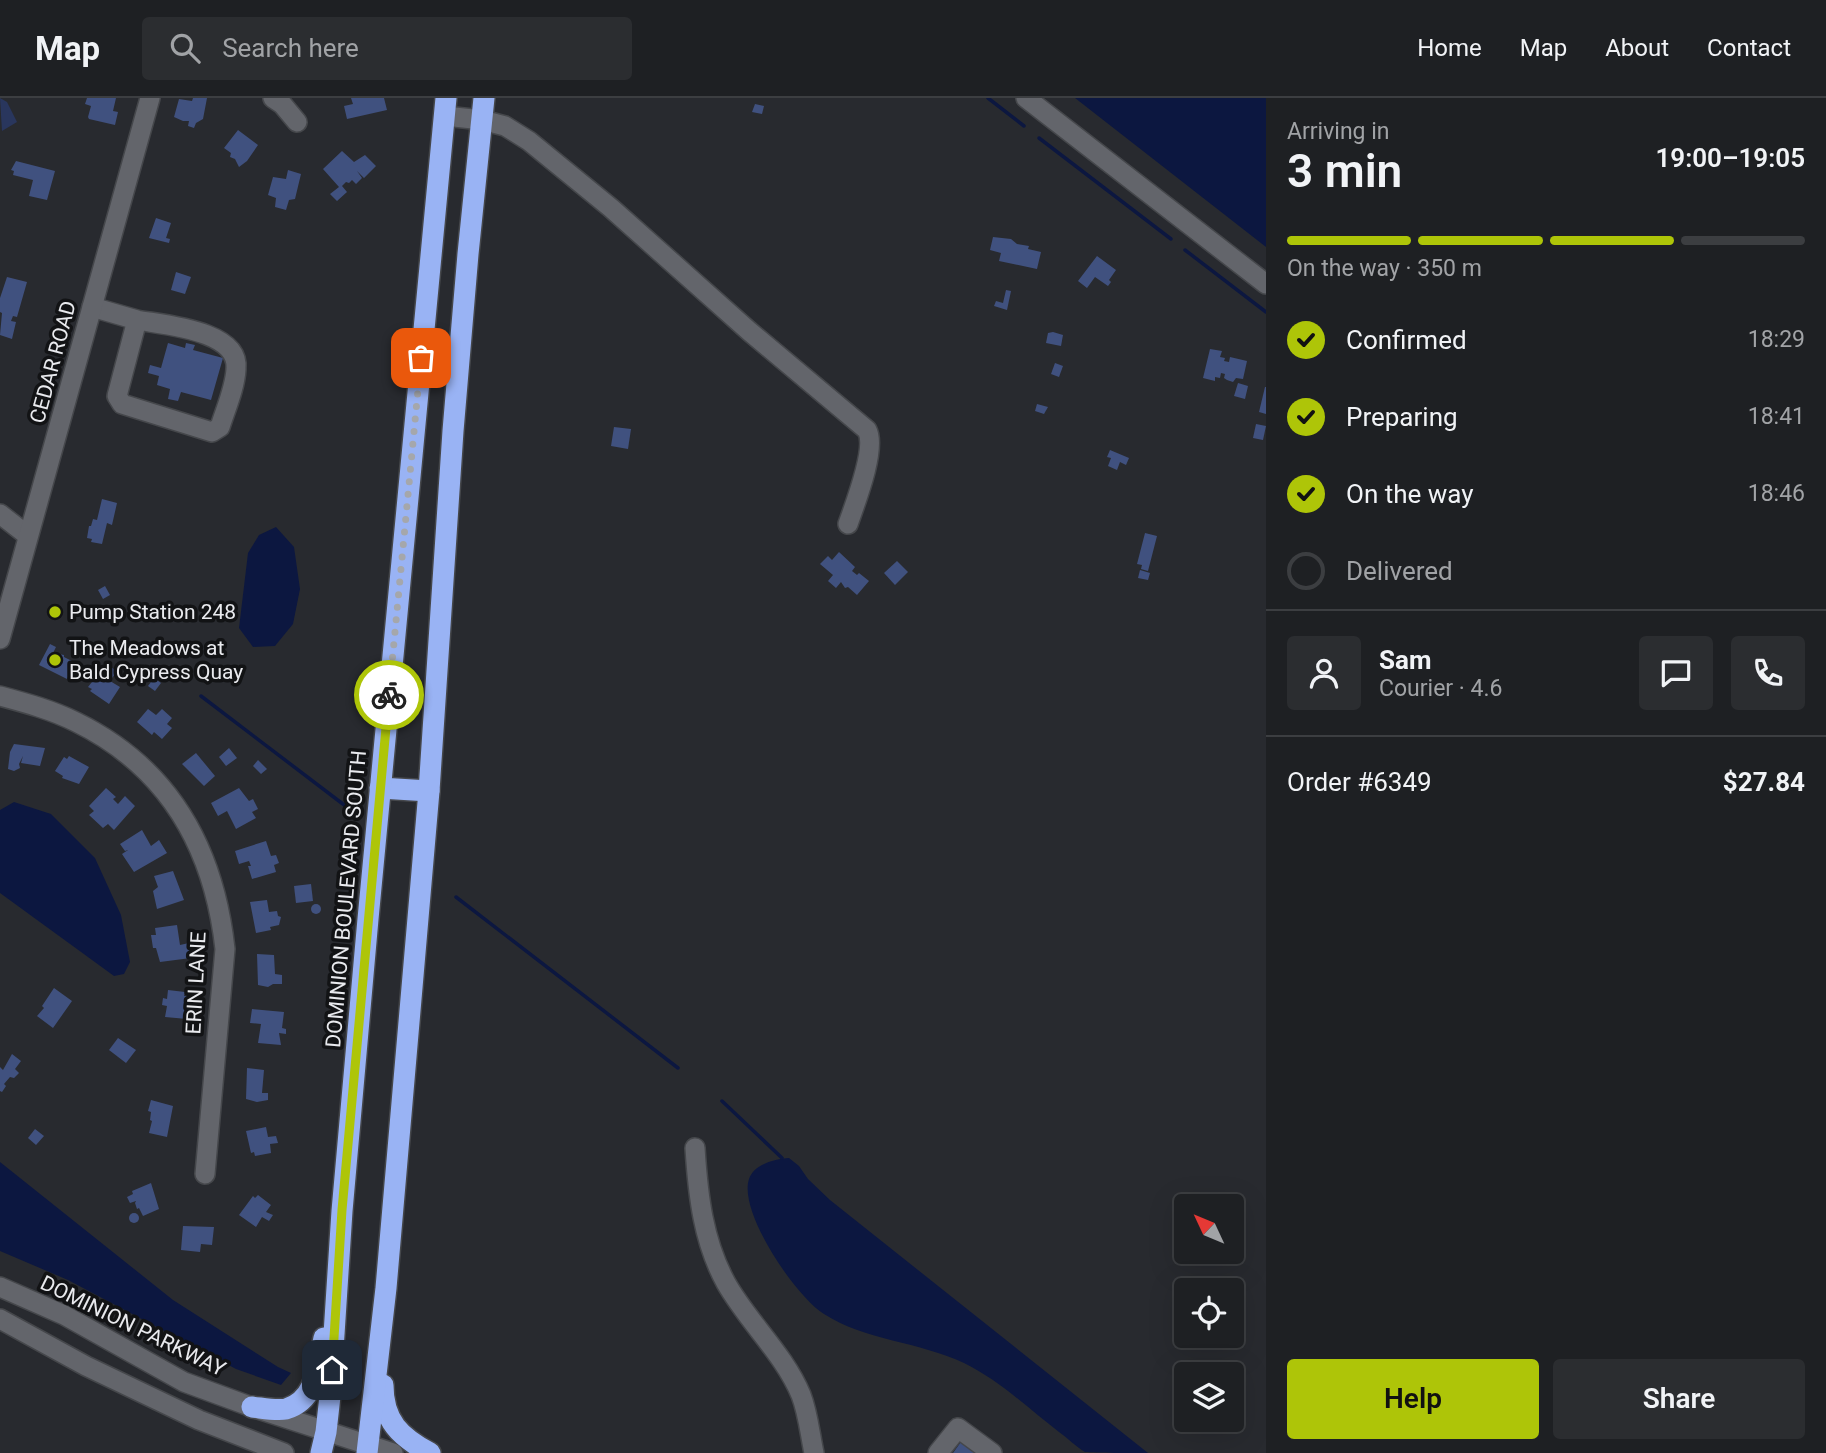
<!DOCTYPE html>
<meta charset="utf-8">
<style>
body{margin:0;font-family:Roboto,sans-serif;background:#2b2d30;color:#f1f3f6;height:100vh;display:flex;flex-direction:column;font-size:26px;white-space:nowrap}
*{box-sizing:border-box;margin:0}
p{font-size:23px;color:#a1a3a6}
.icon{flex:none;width:38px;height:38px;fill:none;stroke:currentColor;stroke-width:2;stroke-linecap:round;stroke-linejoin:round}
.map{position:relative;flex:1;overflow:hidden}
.panel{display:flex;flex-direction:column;background:#1e2023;width:560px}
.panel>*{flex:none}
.needle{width:46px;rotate:314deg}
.buttons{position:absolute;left:1174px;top:1096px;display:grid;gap:14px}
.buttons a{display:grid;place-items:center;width:70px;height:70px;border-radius:7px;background:#1e2023;box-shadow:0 7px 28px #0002,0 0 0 2px #3c3e41;font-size:35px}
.pin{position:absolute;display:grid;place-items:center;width:60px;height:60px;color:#fff;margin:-30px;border-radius:14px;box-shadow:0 4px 10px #0006}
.courier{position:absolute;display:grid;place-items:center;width:70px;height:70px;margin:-35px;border:5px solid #aec508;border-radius:50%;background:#fff;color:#222;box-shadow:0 2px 9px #0007}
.headline em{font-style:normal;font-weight:600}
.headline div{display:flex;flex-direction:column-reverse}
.headline{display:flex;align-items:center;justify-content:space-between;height:119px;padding:0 21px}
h1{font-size:46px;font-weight:600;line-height:52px}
.bar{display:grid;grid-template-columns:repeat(4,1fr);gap:10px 7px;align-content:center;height:84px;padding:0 21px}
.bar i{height:9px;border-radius:5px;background:#3c3e41}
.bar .current{background:#aec508}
.bar p{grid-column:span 4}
.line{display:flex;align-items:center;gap:18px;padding:0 21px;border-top:2px solid #3c3e41}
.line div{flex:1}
.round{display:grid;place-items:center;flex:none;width:74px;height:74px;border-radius:7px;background:#2b2d30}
ol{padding:0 21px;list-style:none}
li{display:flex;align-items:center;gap:21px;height:77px}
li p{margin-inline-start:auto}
li .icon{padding:7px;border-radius:50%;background:#aec508;color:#111;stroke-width:4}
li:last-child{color:#a1a3a6}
li i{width:38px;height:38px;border:4px solid #3c3e41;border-radius:50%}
.button{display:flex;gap:14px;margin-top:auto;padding:14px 21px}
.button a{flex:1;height:80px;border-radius:7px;background:#aec508;color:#111;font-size:28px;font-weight:600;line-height:80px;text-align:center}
.button a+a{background:#2b2d30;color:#f1f3f6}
header{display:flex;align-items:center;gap:42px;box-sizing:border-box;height:98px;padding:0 35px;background:#1e2023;border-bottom:2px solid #3c3e41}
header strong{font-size:33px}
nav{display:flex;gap:38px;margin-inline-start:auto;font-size:24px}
.search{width:490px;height:63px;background:#2b2d30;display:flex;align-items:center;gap:18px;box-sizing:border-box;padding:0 24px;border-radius:7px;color:#a1a3a6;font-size:26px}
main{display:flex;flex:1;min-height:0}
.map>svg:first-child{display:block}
.green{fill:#29365d}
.water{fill:#0c1740}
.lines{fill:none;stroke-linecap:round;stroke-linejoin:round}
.stream{stroke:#0c1740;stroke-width:3.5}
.building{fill:#40517f}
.minor-casing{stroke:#45474b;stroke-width:22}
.highway-casing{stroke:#45474b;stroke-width:24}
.minor{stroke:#63656b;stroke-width:19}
.highway{stroke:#99b3f4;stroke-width:21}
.done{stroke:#a5a7ab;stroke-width:7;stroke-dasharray:0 12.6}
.route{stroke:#aec508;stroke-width:9}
.poi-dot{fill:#aec508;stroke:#121315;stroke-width:2.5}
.labels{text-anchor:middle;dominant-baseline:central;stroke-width:7;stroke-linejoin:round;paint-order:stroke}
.street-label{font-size:21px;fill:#e9eaee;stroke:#121315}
.poi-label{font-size:21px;fill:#e9eaee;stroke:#121315;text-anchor:start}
</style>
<header>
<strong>Map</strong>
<div class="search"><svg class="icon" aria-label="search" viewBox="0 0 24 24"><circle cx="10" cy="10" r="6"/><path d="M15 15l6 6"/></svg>Search here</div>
<nav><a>Home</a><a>Map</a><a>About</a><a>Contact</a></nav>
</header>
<main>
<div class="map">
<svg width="1266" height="1355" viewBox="0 0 1266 1355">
<rect width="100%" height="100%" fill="#282a2f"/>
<!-- green -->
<polygon class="green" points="0,0 7,4 17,24 2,33"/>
<!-- water -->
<g class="water">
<polygon points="1075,0 1266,0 1266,149"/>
<polygon points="276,429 294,449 300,491 293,526 275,548 253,549 239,530 248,455 259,437"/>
<polygon points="14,704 51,716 95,760 121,817 130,864 124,876 114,878 0,795 0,712"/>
<path d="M789,1060L799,1068L808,1081L830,1102L1148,1355C1136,1355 1094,1355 1085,1354C1076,1349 1068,1340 1059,1334C1029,1311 999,1282 964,1265C920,1244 864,1242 824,1216C796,1199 738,1114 749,1081C754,1066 775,1061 789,1060Z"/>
<polygon points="0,1064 173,1202 278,1269 291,1275 281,1287 236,1271 68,1182 0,1153"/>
</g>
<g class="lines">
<!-- stream -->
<g class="stream">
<polyline points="988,0 1024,28"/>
<polyline points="1039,40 1171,141"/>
<polyline points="1185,152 1266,214"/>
<polyline points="201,598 356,716"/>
<polyline points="456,799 678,970"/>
<polyline points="722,1003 782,1060"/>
</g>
</g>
<!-- building -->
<g class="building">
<polygon points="87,0 116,0 113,13 118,14 115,27 89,21 88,19 91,8 85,6"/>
<polygon points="193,0 207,0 203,21 196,25 194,30 188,28 189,23 183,23 174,19 179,1 192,3"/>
<polygon points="351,0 384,0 387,12 347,21 344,8 353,6"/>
<polygon points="755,6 764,8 762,16 752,14"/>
<polygon points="238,32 258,47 247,63 239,69 235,61 230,59 231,55 224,50"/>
<polygon points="342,53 354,64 365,57 376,68 364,80 357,73 362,80 356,86 352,82 349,85 346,84 342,88 347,94 337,103 330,96 339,89 323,71"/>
<polygon points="16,63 55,73 47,102 29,98 33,82 13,77 14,73 11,72"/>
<polygon points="288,72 301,76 295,101 289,102 286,112 275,109 276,100 268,97 273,79 286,81"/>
<polygon points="156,120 171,125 166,140 170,141 169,145 149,140"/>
<polygon points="993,139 1011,141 1017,146 1029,148 1028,151 1041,154 1037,171 999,163 1001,155 990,152"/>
<polygon points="1097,158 1116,172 1109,182 1111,184 1108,188 1095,179 1087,190 1078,183"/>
<polygon points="176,174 191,179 185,196 171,192"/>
<polygon points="7,179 27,184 17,219 13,218 11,223 16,224 12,241 0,237 2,215 0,214 0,200"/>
<polygon points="1006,192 1011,193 1007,212 994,208 996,203 1003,205"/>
<polygon points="1053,234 1063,237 1061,248 1046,245 1048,235"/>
<polygon points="168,245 185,250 186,245 195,247 193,252 223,260 211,302 181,294 178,303 168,301 170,291 157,287 159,278 148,275 150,267 161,270"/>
<polygon points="1210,251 1222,253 1220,259 1225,260 1224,263 1229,264 1230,259 1247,263 1243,281 1236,280 1233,284 1227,282 1224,280 1225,276 1221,275 1220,280 1215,279 1215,283 1203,280"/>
<polygon points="1055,265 1063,268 1059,279 1051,276"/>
<polygon points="1238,285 1248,288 1245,301 1234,298"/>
<polygon points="1265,289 1266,289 1266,316 1259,314"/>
<polygon points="1037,306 1048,309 1044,316 1035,313"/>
<polygon points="1256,326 1266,328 1263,342 1253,340"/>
<polygon points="614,329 631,331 628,351 611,348"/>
<polygon points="1110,352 1129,360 1126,367 1120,364 1117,372 1108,368 1111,360 1107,359"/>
<polygon points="102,401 117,405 112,427 107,425 102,446 91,444 92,441 87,440 89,428 91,428 93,421 97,422"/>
<polygon points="1145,435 1157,438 1148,473 1141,471 1142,467 1137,466"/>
<polygon points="839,454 855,469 852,473 857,477 859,475 869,483 857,497 848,489 845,490 841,484 836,490 828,483 833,477 820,466 828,458 832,462"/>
<polygon points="897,463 908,474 895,487 884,475"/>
<polygon points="1140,472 1150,475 1148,482 1138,480"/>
<polygon points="105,488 110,497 103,501 98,492"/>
<polygon points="51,509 60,511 58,519 49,517"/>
<polygon points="50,546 56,549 53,555 64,557 64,559 74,564 67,581 39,567"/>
<polygon points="106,566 117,573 110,583 120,589 109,606 90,593 92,591 88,589"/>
<polygon points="154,580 161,585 155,593 148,588"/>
<polygon points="148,611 156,617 162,611 172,620 167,626 172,630 162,641 154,634 152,637 137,624"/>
<polygon points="14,646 45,650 40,668 21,665 23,658 19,666 20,670 14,673 8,671 10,654"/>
<polygon points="229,650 237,660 226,668 219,659"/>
<polygon points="196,655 215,678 204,688 182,666"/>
<polygon points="69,658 89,669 79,686 62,680 63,678 55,673 64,659 67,661"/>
<polygon points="258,662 267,671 261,676 253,668"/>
<polygon points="106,690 116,699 113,701 118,706 125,698 135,708 114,732 108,726 103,730 89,717 94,713 89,708"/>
<polygon points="239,690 249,703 253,701 258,711 252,714 256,720 236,731 227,713 218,718 211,705"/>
<polygon points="142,732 151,748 159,742 167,755 134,774 122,756 128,752 125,753 120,746"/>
<polygon points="266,743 271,758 276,757 279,765 274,767 276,774 252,781 248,768 251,768 249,763 239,766 235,753"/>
<polygon points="173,773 184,802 157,811 153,793 158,789 154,778"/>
<polygon points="311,786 313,803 296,805 294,788"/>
<polygon points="267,802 269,814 277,813 278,818 281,819 279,827 270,829 271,832 256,835 250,804"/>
<circle cx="316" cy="811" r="5"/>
<polygon points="177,827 180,847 189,845 191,860 160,864 156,850 153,850 151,837 156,837 155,830"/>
<polygon points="257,856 274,857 275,876 282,877 282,886 273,886 268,889 258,887"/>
<polygon points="54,890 72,903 53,930 37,918 44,910 42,908"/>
<polygon points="168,892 185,894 184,898 187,898 187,921 165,919 167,908 162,907 163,900 167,901"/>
<polygon points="252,911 284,914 282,930 286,931 286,936 279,935 281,947 258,945 261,926 250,925"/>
<polygon points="118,940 136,952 126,965 109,952"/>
<polygon points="12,956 21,963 15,971 19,975 14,980 10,979 4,986 6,988 2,994 0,993 0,969 3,972"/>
<polygon points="247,970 264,972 262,995 268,995 268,1002 257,1004 246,1001"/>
<polygon points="151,1002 173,1008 167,1039 149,1035 152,1023 150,1022 151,1014 148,1013"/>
<polygon points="266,1029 268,1039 276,1038 278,1045 270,1046 271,1055 255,1058 254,1054 251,1055 246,1033"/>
<polygon points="35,1031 44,1038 36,1047 28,1040"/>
<polygon points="151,1085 159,1111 143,1118 139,1110 137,1111 135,1105 136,1103 130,1105 127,1099 133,1096 132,1093"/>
<polygon points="258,1097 271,1107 266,1114 273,1117 269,1123 262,1119 256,1129 239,1117 253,1098 255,1100"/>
<circle cx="134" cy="1120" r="5"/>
<polygon points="183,1128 214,1129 212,1147 201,1146 200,1154 181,1152"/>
<polygon points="963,1341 982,1355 953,1355"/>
</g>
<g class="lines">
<!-- minor casing -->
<g class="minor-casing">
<g id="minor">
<polyline points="273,0 282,6 297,24"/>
<polyline points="1026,0 1266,186"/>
<path d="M445,18L482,22L505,28L529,43L611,110L749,233L867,332C877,350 855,406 848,426"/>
<path d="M92,209L137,222L117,298L122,306L212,334L220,329C226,310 235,290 236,271C240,232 163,227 137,222"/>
<polyline points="0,416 27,437"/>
<polyline points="0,541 150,0"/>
<path d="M0,598C26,605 52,612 76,624C170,670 214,751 225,851L205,1076"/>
<path d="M695,1050C698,1097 703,1143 726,1185C748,1224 784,1256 801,1297C808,1315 810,1336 814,1355"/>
<polyline points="0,1189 64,1217 184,1284 252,1309 393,1355"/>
<polyline points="0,1221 86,1268 199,1322 284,1355"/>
<polyline points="938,1355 958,1330 992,1355"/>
</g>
</g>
<!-- highway casing -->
<g class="highway-casing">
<g id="highway">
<polyline points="380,690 429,693"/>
<path d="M383,1287C383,1323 400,1339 430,1355"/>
<path d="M252,1309C262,1310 276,1313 286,1311C317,1302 318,1266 324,1240"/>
<polyline points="321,1355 326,1334 330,1298 342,1113 368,821 446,0"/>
<polyline points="367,1355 386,1190 429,693 453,333 468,156 484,0"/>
</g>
</g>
<!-- minor -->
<use href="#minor" class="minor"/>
<!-- highway -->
<use href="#highway" class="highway"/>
</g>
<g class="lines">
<!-- done -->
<polyline class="done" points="389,597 421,260"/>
<!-- route -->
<polyline class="route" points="332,1272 342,1112 389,597"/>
</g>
<!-- markers -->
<g class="poi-dot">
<circle cx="55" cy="514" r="7"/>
<circle cx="55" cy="562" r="7"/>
</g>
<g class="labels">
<!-- street labels -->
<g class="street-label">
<text transform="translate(53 264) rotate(-75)">CEDAR ROAD</text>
<text transform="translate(346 801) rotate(-85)">DOMINION BOULEVARD SOUTH</text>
<text transform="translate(196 885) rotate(-87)">ERIN LANE</text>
<text transform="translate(133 1228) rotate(26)">DOMINION PARKWAY</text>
</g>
<!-- poi labels -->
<g class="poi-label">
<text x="69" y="514">Pump Station 248</text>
<text x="69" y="550">The Meadows at<tspan x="69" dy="24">Bald Cypress Quay</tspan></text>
</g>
</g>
</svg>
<div class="buttons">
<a><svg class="needle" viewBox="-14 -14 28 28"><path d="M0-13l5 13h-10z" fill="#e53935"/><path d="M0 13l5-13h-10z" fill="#a1a3a6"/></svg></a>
<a><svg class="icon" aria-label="locate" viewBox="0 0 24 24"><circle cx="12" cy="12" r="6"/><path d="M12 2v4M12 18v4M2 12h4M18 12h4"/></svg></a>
<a><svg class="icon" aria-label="layers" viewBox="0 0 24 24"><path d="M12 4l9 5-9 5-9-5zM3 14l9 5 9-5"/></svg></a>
</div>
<div class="pin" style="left:421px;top:260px;background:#ea580c"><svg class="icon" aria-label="bag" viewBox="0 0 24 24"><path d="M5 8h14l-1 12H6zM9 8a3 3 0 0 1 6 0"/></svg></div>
<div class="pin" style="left:332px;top:1272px;background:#1f2937"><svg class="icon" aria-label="home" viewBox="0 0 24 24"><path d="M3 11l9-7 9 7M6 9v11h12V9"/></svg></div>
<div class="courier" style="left:389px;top:597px"><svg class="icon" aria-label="bike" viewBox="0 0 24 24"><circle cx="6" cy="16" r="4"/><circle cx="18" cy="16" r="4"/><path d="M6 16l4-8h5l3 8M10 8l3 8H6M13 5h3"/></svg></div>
</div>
<section class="panel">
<div class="headline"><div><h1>3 min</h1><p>Arriving in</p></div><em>19:00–19:05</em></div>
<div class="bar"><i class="current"></i><i class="current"></i><i class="current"></i><i></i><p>On the way · 350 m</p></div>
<ol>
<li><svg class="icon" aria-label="check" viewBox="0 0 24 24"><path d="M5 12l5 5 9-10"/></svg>Confirmed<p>18:29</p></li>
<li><svg class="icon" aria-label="check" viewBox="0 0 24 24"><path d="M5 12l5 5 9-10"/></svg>Preparing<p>18:41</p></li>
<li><svg class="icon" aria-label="check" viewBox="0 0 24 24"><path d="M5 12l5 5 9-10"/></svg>On the way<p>18:46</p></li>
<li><i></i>Delivered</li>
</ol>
<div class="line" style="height:126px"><a class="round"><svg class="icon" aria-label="person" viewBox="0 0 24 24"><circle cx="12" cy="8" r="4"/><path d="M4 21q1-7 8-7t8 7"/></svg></a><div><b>Sam</b><p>Courier · 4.6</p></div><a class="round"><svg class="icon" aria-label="chat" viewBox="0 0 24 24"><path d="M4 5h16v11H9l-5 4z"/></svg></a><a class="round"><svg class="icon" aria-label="phone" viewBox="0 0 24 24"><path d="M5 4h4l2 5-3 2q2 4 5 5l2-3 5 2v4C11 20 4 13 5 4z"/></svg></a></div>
<div class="line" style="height:91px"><div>Order #6349</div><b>$27.84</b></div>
<div class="button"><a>Help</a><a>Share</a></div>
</section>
</main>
